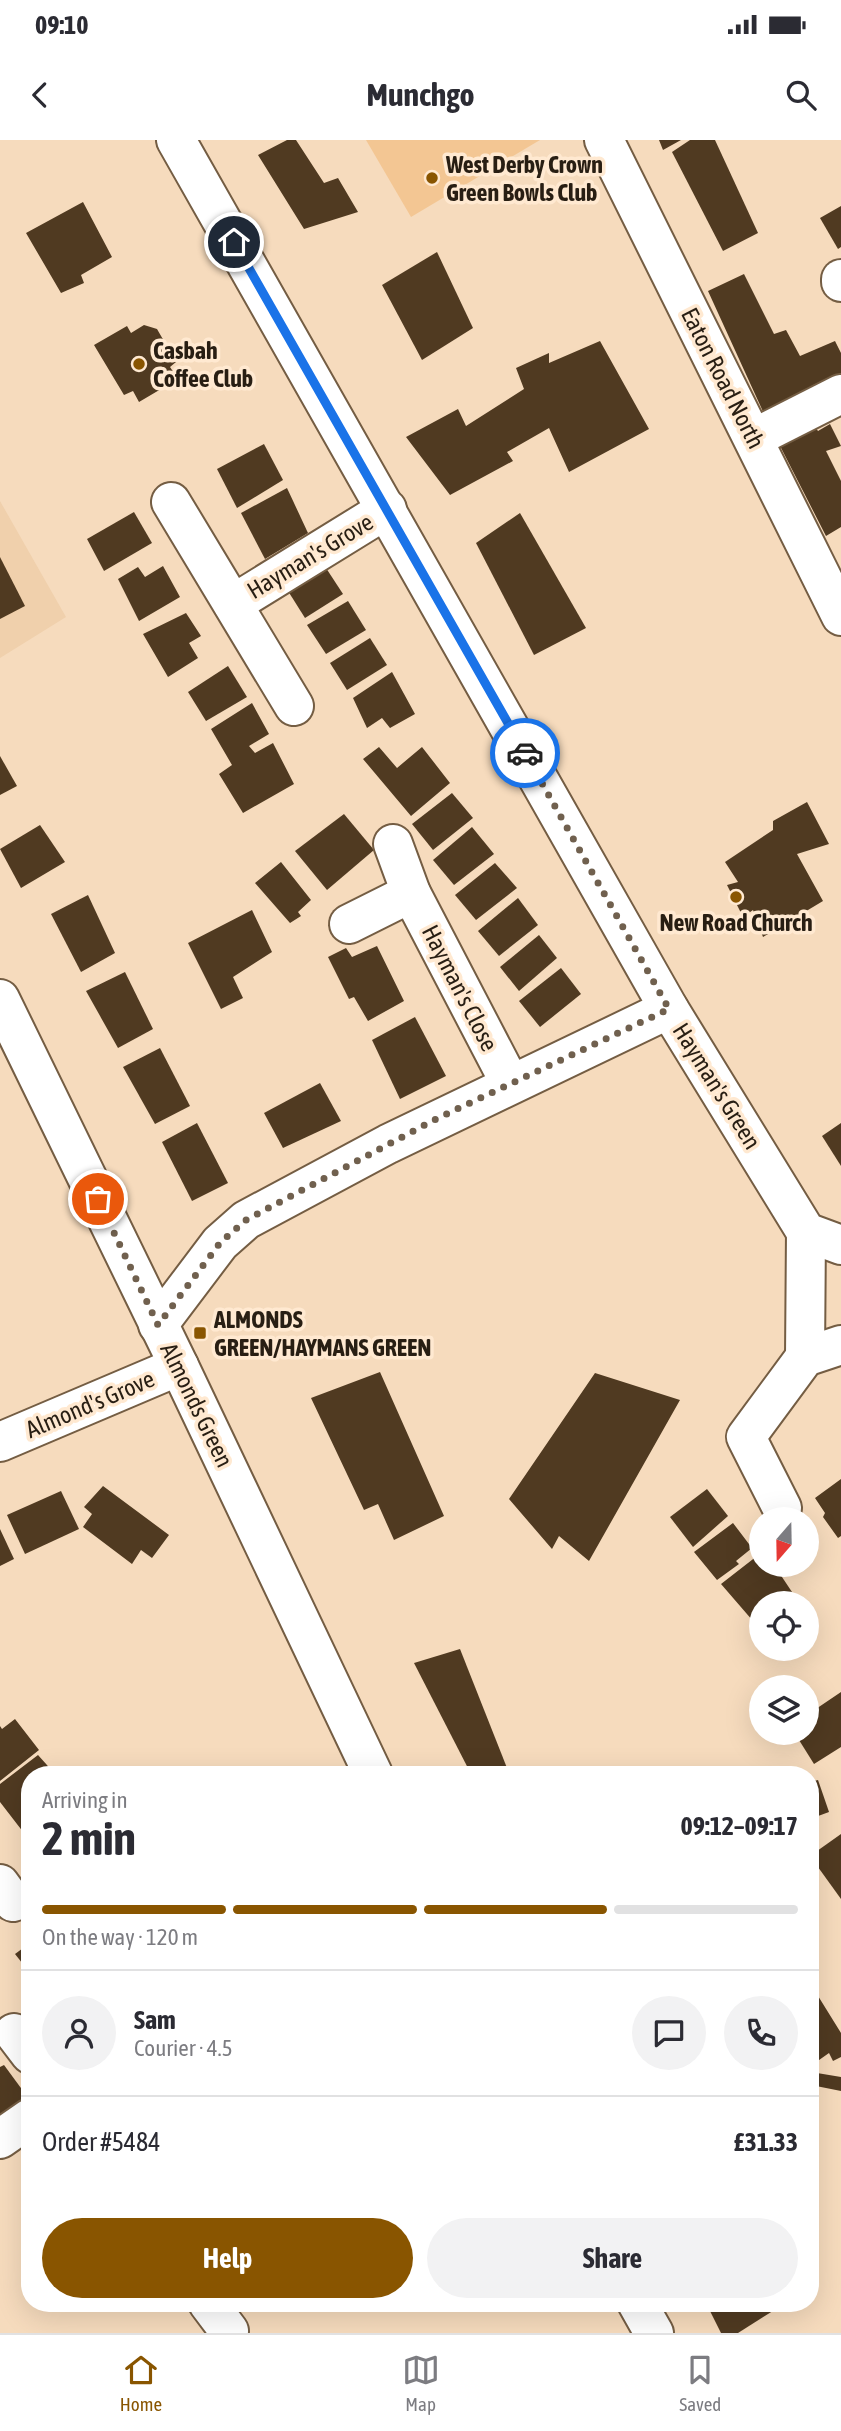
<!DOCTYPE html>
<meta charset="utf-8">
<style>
body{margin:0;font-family:"Asap Condensed",sans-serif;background:#f2f2f3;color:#2b2b33;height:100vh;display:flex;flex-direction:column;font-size:26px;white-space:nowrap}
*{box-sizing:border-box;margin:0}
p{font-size:23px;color:#7c7c81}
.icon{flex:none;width:38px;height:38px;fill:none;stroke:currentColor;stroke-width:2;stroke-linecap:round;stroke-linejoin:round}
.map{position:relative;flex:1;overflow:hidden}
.sheet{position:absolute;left:21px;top:1626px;width:798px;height:546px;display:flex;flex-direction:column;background:#fff;border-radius:28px;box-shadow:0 7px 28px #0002}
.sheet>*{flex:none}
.needle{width:46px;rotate:200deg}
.fabs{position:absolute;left:749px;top:1367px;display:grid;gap:14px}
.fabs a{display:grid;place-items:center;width:70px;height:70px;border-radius:50%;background:#fff;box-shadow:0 7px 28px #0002;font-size:35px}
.pin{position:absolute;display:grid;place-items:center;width:60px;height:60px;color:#fff;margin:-30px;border:4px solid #fff;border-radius:50%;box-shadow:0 2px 7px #0007}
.courier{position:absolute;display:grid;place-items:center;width:70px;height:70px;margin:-35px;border:5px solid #1a73e8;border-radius:50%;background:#fff;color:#222;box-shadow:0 2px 9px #0007}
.summary em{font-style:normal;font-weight:700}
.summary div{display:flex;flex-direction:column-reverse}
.summary{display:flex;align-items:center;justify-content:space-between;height:119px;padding:0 21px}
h1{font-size:46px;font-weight:700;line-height:52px}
.bar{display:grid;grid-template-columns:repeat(4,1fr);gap:10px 7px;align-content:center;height:84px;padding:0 21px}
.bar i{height:9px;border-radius:5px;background:#e1e1e2}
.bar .on{background:#895500}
.bar p{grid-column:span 4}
.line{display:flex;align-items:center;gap:18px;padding:0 21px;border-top:2px solid #e1e1e2}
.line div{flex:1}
.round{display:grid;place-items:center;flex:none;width:74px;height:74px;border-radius:37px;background:#f2f2f3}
.cta{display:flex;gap:14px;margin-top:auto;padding:14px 21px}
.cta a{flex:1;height:80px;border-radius:42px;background:#895500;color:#fff;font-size:28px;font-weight:700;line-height:80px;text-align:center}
.cta a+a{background:#f2f2f3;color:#2b2b33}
.status{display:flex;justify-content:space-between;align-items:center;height:49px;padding:0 35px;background:#fff;direction:ltr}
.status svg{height:19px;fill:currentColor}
header{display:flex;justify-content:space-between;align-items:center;height:91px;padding:0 21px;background:#fff;font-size:32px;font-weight:700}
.menu{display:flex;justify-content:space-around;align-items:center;height:98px;border-top:2px solid #e1e1e2;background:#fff;font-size:19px;color:#7c7c81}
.menu a{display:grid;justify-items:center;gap:4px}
.menu .on{color:#895500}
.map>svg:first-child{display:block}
.built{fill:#f0d0ac}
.green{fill:#f3c693}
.building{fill:#503a21}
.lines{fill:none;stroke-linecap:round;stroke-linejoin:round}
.minor-casing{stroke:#745d43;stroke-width:42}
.minor{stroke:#fff;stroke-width:38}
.done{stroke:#70604e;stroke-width:7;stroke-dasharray:0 12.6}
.route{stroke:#1a73e8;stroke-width:9}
.poi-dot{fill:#895500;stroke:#ffe9d1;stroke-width:2.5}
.labels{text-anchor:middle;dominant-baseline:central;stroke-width:7;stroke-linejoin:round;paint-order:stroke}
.poi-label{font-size:24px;font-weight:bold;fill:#281e13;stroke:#ffe9d1;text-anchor:start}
.street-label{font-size:24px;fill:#281e13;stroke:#ffe9d1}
</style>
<div class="status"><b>09:10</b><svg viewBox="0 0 49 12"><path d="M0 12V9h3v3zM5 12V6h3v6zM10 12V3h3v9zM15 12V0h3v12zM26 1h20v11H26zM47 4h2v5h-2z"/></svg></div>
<header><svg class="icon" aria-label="back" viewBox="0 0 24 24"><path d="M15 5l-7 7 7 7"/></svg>Munchgo<svg class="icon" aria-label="search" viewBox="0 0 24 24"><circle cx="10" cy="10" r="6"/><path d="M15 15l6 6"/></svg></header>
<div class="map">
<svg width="841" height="2193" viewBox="0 0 841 2193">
<rect width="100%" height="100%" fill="#f6dbbd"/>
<!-- built -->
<polygon class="built" points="0,361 66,477 0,518"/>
<!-- green -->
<polygon class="green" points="366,0 540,0 411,77"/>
<!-- building -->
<g class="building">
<polygon points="287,0 296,0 324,43 338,38 358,72 304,89 258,15"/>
<polygon points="659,0 681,0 663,10"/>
<polygon points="690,0 715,0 758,93 723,111 672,12"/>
<polygon points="83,62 112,117 81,135 84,143 61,153 26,93"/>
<polygon points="841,66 841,107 838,109 820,78"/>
<polygon points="437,112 473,188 422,220 382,145"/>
<polygon points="744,134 774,194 786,190 800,216 835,201 841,213 841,242 765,276 708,151"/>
<polygon points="144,185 157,189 176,222 170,227 178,239 139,262 133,251 124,255 94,205 127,186 131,193"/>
<polygon points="600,201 649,289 569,332 549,288 507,312 513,321 450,355 406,297 458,269 466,286 524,249 516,228 549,213 549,223"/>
<polygon points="812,283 818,291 830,284 841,306 826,311 841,341 841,387 826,396 778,302"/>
<polygon points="264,304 283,340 237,368 217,329"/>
<polygon points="287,348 308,393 265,419 241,373"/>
<polygon points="134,372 152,403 104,431 87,399"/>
<polygon points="520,373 586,488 534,515 476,403"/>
<polygon points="0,417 25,466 0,479"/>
<polygon points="163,426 180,457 139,481 118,439 138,427 145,437"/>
<polygon points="326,428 343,454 305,478 288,451"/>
<polygon points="348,461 366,490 326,514 307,485"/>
<polygon points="186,473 201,496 189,503 198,518 168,537 143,494"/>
<polygon points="370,498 387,525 347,550 330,523"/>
<polygon points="228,526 247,557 206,581 188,552"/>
<polygon points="392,532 415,574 390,588 382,578 367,588 353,558"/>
<polygon points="252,563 269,594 249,606 255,613 273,603 294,644 243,673 219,634 232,625 211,589"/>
<polygon points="379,607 397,628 422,607 450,643 411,676 363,619"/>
<polygon points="0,616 17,646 0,655"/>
<polygon points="452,653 473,678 433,710 412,684"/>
<polygon points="807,662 829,704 797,714 823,761 763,797 753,770 743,777 727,745 738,742 725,722 773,690 773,681"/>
<polygon points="344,674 374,710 327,750 295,711"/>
<polygon points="40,685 65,722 21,748 0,709"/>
<polygon points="472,687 494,714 454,745 433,720"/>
<polygon points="281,722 311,760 298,772 301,776 290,783 255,743"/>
<polygon points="495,723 517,748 476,780 455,755"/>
<polygon points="88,755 115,813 81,832 51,774"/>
<polygon points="518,758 538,785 499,816 478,791"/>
<polygon points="252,770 272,812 233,837 243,858 221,869 188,803"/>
<polygon points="539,795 557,818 519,851 500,827"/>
<polygon points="377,806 404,861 368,881 354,857 349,859 328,817 346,808 352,817"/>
<polygon points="561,828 581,854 540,887 519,861"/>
<polygon points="125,832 153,889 118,908 86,851"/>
<polygon points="415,877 446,936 400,959 372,900"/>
<polygon points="160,908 190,966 155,984 123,927"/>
<polygon points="320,943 341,981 283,1008 264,973"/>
<polygon points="197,983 228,1043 192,1061 162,1002"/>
<polygon points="841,983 841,1026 822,996"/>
<polygon points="380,1232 444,1376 394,1400 378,1364 364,1370 311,1258"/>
<polygon points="595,1233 680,1260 589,1421 559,1396 552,1409 509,1359"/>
<polygon points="841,1339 841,1396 838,1398 823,1377 825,1373 815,1358"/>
<polygon points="103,1346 169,1395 152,1418 141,1410 132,1424 83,1387 92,1374 84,1367"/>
<polygon points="707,1349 728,1376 693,1407 670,1377"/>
<polygon points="61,1351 79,1389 25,1414 7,1375"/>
<polygon points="733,1383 752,1408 736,1421 739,1424 717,1440 694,1412"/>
<polygon points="0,1389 14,1419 0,1426"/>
<polygon points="757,1416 768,1430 774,1425 792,1452 778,1463 761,1463 761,1475 753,1481 721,1444"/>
<polygon points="460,1509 509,1633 471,1634 414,1523"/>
<polygon points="841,1552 841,1607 814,1624 794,1592 807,1592 807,1575"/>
<polygon points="15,1579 39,1610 0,1641 0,1586 2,1589"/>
<polygon points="38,1615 55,1634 30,1634 30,1695 27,1697 0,1662 0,1644"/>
<polygon points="818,1640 829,1672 810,1679 810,1642"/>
<polygon points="841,1694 841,1759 810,1716"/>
<polygon points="30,1803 30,1833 15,1814"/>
<polygon points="810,1843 841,1893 841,1917 833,1921 829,1913 812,1925"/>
<polygon points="4,1925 29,1959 0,1981 0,1927"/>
<polygon points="811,1932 841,1937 841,1951 811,1945"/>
<polygon points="706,2163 773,2163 776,2169 738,2193 721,2193"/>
</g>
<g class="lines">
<!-- minor casing -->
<g class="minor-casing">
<g id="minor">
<polyline points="176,0 669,869 806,1092 841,1105"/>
<polyline points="604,0 841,476"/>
<polyline points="841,139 841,142"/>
<polyline points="754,298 841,254"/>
<polyline points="171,362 294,566"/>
<polyline points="233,464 387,369"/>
<polyline points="393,704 411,753 510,943"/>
<polyline points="349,784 411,753"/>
<polyline points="0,859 179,1226 373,1634"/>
<polyline points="158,1185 220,1103 246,1080 388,1004 669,869"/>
<polyline points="805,1217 806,1092"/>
<polyline points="0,1302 179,1226"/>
<polyline points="782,1368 746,1297 805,1217 841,1205"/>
<polyline points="0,1744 13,1762"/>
<polyline points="14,1893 30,1914"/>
<polyline points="0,1999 30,1978"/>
<polyline points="208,2163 229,2191"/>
<polyline points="637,2163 654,2193"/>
</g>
</g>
<!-- minor -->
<use href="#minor" class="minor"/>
</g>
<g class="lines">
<!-- done -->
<polyline class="done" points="98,1059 158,1185 220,1103 246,1080 436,979 669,869 525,613"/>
<!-- route -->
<polyline class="route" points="234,102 525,613"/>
</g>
<!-- markers -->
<g class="poi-dot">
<circle cx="432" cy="38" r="7"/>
<circle cx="139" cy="224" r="7"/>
<circle cx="736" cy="757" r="7"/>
<rect x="193" y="1186" width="14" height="14" rx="3.5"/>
</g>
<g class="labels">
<!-- poi labels -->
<g class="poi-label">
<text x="446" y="24">West Derby Crown<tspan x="446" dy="28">Green Bowls Club</tspan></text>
<text x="153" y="210">Casbah<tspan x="153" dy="28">Coffee Club</tspan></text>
<text x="736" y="782" text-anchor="middle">New Road Church</text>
<text x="214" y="1179">ALMONDS<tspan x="214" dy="28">GREEN/HAYMANS GREEN</tspan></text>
</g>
<!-- street labels -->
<g class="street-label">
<text transform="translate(723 238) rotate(63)">Eaton Road North</text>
<text transform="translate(310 416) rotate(-31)">Hayman's Grove</text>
<text transform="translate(460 848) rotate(63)">Hayman's Close</text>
<text transform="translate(717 946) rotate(58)">Hayman's Green</text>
<text transform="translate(90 1264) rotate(-23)">Almond's Grove</text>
<text transform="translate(197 1265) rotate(64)">Almonds Green</text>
</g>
</g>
</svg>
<div class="fabs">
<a><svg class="needle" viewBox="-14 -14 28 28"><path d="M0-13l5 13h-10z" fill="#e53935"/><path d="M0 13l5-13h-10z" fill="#7c7c81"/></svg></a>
<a><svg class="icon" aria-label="locate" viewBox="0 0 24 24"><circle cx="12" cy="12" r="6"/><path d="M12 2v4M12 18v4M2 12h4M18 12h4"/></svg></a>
<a><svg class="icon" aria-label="layers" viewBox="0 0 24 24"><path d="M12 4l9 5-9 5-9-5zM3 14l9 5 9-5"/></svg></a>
</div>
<div class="pin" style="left:98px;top:1059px;background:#ea580c"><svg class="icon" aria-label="bag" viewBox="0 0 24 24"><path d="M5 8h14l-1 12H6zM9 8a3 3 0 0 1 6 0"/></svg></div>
<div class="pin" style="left:234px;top:102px;background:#1f2937"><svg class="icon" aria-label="home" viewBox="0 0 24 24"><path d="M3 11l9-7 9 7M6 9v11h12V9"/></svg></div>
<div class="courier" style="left:525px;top:613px"><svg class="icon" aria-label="car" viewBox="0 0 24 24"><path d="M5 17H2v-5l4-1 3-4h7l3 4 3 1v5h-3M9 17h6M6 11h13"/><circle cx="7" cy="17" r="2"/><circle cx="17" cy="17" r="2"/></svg></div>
<section class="sheet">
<div class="summary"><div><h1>2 min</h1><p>Arriving in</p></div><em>09:12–09:17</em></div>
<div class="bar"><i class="on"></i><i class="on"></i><i class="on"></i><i></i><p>On the way · 120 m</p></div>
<div class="line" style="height:126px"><a class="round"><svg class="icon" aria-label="person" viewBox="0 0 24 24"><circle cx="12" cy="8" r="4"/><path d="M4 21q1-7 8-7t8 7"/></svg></a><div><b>Sam</b><p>Courier · 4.5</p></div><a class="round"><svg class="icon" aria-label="chat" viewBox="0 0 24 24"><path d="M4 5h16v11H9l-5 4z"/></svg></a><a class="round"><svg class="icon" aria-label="phone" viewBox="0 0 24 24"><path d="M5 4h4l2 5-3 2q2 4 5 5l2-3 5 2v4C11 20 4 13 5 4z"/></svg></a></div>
<div class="line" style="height:91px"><div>Order #5484</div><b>£31.33</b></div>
<div class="cta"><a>Help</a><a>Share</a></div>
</section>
</div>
<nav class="menu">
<a class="on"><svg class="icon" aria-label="home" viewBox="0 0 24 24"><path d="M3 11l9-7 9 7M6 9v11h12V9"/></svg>Home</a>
<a><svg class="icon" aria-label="map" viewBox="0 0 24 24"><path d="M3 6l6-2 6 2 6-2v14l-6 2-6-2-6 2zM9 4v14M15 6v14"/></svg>Map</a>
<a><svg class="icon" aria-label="saved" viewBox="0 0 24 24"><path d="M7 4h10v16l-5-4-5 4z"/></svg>Saved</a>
</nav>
